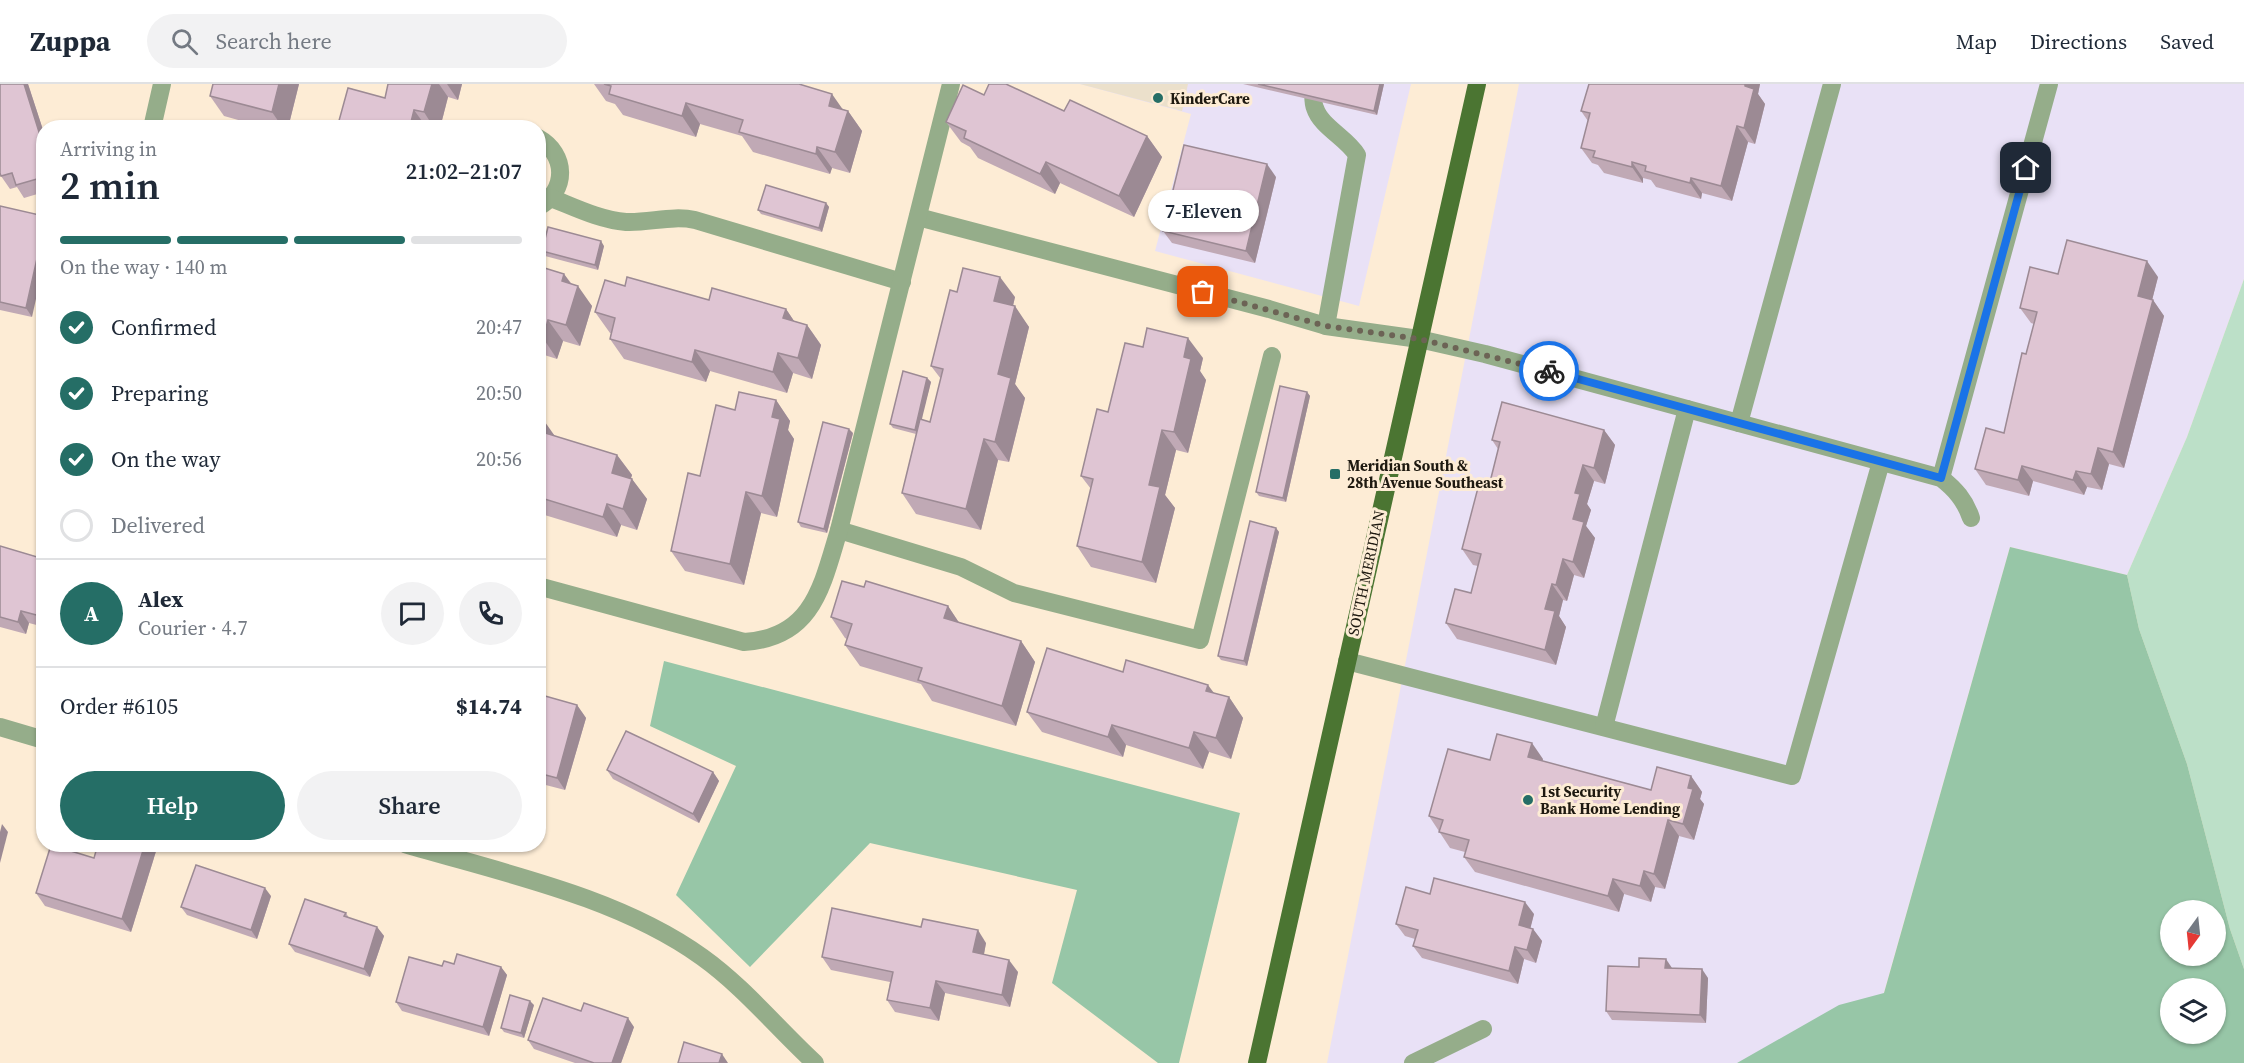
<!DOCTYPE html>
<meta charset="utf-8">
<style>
body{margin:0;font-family:"Source Serif 4",serif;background:#f2f2f3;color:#1f2937;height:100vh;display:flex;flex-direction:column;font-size:22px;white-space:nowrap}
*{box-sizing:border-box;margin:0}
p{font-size:20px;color:#747a83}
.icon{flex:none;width:33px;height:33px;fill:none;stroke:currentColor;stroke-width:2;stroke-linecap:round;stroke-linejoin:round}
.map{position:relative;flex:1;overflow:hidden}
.sheet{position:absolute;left:36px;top:36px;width:510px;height:732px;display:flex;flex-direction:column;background:#fff;border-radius:24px;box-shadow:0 2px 4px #0004}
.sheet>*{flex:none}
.needle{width:39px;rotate:195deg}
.tools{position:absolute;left:2160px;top:816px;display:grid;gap:12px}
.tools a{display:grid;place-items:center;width:66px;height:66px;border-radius:50%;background:#fff;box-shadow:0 2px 4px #0004;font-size:30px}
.pin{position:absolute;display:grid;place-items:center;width:51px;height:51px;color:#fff;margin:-26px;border-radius:12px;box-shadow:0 3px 9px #0006}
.courier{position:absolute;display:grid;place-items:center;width:60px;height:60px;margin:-30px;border:4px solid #1a73e8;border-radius:50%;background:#fff;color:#222;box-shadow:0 2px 8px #0007}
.bubble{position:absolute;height:42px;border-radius:21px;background:#fff;box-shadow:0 2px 4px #0004;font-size:20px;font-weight:600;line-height:42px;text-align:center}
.overview em{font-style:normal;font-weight:600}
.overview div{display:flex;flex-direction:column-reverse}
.overview{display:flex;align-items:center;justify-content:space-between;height:102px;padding:0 24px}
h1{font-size:39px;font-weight:600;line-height:45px}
.bar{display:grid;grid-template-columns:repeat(4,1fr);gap:9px 6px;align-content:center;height:72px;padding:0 24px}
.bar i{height:8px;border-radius:4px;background:#e0e1e3}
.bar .active{background:#256e66}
.bar p{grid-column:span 4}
.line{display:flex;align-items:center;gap:15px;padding:0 24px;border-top:2px solid #e0e1e3}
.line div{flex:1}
.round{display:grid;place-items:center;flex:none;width:63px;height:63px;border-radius:32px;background:#f2f2f3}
ol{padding:0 24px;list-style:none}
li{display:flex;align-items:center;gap:18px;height:66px}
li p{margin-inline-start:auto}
li .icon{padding:6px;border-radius:50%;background:#256e66;color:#fff;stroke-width:4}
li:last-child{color:#747a83}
li i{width:33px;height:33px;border:3px solid #e0e1e3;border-radius:50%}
.primary-button{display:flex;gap:12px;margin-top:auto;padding:12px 24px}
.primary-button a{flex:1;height:69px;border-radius:36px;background:#256e66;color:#fff;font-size:24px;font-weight:600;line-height:69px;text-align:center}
.primary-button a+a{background:#f2f2f3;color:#1f2937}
header{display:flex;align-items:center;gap:36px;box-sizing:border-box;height:84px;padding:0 30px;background:#fff;border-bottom:2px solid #e0e1e3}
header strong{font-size:28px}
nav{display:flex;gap:33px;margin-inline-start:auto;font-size:21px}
.search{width:420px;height:54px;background:#f2f2f3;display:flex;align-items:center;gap:15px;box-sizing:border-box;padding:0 21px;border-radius:33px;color:#747a83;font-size:22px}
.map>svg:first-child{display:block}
.commercial{fill:#e9e1f6}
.education{fill:#ebe0cb}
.green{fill:#bce0c8}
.forest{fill:#97c6a7;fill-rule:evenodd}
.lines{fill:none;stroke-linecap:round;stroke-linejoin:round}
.minor{stroke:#95ad8a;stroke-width:18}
.major{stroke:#4b7532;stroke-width:18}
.wall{fill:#c0a9b5}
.shaded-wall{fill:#9c8a94}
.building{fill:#dfc5d3;stroke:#9c8a94;stroke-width:1.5}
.done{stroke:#6c6355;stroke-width:6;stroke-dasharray:0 10.8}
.route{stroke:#1a73e8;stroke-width:8}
.poi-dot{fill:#256e66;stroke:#fdecd5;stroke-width:2}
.labels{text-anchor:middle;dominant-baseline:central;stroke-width:6;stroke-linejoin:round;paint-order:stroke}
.poi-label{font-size:15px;font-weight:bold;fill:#1e1910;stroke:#fdecd5;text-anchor:start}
.street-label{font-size:15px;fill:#1e1910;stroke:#fdecd5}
</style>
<header>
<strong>Zuppa</strong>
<div class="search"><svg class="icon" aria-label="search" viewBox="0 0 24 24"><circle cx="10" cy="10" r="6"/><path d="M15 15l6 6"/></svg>Search here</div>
<nav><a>Map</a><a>Directions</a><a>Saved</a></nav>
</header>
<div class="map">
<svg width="2244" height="979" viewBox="0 0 2244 979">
<rect width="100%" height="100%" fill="#fdecd5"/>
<!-- commercial -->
<g class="commercial">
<polygon points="1080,0 1411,0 1359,222 1155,167 1191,30"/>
<polygon points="1519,0 2244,0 2244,195 2187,353 2127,491 2010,463 1864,979 1327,979"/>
</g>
<!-- education -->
<polygon class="education" points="1080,0 1188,0 1182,27"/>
<!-- green -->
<polygon class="green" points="2244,195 2244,885 2230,845 2187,680 2139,545 2127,491 2187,353"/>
<!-- forest -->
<g class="forest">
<path d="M2010,463L2127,491L2139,545L2187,680L2230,845L2244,885V979H1737L1839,921L1884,909ZM2170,826H2216V872H2170ZM2170,904H2216V950H2170Z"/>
<polygon points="664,577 1240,729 1179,979 1158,979 1052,899 1077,806 870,759 750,883 676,811 736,682 650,642"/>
</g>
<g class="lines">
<!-- minor -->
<g class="minor">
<path d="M1313,0C1314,7 1312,18 1315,24C1321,43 1347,54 1357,71L1326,242"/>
<polyline points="152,44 162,0"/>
<path d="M538,54C567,70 568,107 538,123"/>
<path d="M551,114C574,123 600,136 626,138C650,139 672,131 695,136L902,198"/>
<path d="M918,133L1269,225L1326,242L1419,255L1485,270L1941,394C1955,405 1965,416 1971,434"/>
<polyline points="1739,339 1832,0"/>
<polyline points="1941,394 2049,0"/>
<polyline points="839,446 961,483 1014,509 1200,556 1272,272"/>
<path d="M538,502L744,558C813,554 822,502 839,446L951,0"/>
<polyline points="1347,577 1792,692 1881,378"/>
<polyline points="0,643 44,656"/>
<polyline points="1604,643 1687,325"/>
<path d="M405,760C503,789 619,813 702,873C744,903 777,944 815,979"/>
<polyline points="1413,979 1483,945"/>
</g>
<!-- major -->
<polyline class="major" points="1257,979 1477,0"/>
</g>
<!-- wall -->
<g class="wall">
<polygon points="0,0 28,0 44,49 44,108 24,114 17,103 10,105 1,92"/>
<polygon points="213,0 299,0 288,44 267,44 224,32 210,12"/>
<polygon points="388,0 462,0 458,16 448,13 440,44 337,44 385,14"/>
<polygon points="594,0 799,0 843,25 848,27 862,47 850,89 832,84 830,90 753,68 742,52 700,40 696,53 623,31 615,20 606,17"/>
<polygon points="1243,0 1384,0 1377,31"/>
<polygon points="1589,0 1760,0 1758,10 1765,20 1755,60 1748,58 1732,117 1702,109 1701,115 1656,103 1651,96 1643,94 1643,99 1604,89 1598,81 1592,79 1581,64 1588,37 1581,27"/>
<polygon points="984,11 1064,27 1147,52 1162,73 1134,133 1060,99 1055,110 978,74 970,63 961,58 946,38"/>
<polygon points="1276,93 1255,179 1172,159 1163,147"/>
<polygon points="826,119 829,123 822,148 761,130 758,126"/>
<polygon points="0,122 32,233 0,226"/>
<polygon points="604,162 598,186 545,172 542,167"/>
<polygon points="538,182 564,190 571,199 592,222 580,262 563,257 557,275 538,269"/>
<polygon points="2058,190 2158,193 2152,216 2153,216 2164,232 2124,384 2109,380 2102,406 2087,403 2084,411 2033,397 2029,412 1986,401 1975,385 2004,349 2034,240 2031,239 2020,224"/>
<polygon points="625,202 709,216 786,225 794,237 807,241 821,261 812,295 793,289 787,309 710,287 706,298 624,275 610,255 611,249 610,249 595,228"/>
<polygon points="957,208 1015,213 1013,222 1029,243 1015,300 1025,314 1009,378 998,376 981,446 916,430 902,409 916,350 893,344 890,340 927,294 931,298 921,335 930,338 941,295 931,282"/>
<polygon points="1203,274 1200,287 1206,296 1188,369 1176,366 1165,411 1175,424 1156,499 1091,483 1077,462 1091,405 1081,392 1108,328"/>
<polygon points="1307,308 1310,312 1286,418 1259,412 1256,408"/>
<polygon points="776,316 790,337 788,346 794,355 777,433 761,429 744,501 685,487 671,467 700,392 735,326"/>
<polygon points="538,336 555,352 617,371 632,391 631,394 647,415 637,446 621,441 617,453 538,429"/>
<polygon points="1604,346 1615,361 1605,400 1594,397 1587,420 1591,426 1586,442 1595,454 1584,494 1574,491 1567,517 1563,516 1559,532 1566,543 1556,581 1457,555 1446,539 1471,509 1478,482 1473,481 1462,465 1490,398 1498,365 1492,356"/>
<polygon points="853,349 827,449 801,443 798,438"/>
<polygon points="1276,444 1279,448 1247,582 1221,576 1218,572"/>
<polygon points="0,462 44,475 44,543 29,539 26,550 0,543"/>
<polygon points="864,503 948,522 959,539 1021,557 1035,578 1016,642 932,617 921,600 860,582 845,561 847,555 845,554 831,533"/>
<polygon points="1123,588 1214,609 1229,613 1243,634 1231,675 1209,668 1203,685 1126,661 1123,673 1042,648 1027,628"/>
<polygon points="538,610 577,621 586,634 565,706 538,699"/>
<polygon points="1543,675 1542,677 1651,706 1691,692 1702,708 1700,715 1704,720 1694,756 1679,752 1665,805 1655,803 1651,818 1624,810 1619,828 1475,788 1464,773 1465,768 1450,764 1429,732 1490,676"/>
<polygon points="607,686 713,688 719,697 699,739 613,695"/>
<polygon points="157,764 131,848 45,822 36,809 94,774"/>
<polygon points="1430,810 1534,830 1530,844 1533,845 1542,857 1536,879 1524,875 1518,900 1422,874 1413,862 1415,855 1405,852 1396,840"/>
<polygon points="271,812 257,855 187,831 181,823"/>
<polygon points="346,829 349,834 377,843 384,852 370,893 295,868 289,860"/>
<polygon points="986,859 984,870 1018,888 1010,923 945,909 939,937 895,928 887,916 890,898 831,886 822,873"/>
<polygon points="454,880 501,883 507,891 489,952 402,927 396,918 442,882"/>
<polygon points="1671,884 1708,894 1706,939 1612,936 1606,927"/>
<polygon points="534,921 524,954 504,948 501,944"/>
<polygon points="581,927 634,943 621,979 575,979 534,965 528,956"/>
</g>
<!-- shaded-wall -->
<g class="shaded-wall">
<polygon points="24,0 28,0 44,49 44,64"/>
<polygon points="279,0 299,0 288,44 283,44 272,28"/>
<polygon points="432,0 439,0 448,13 440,44 434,44 424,28"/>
<polygon points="447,0 462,0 458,16"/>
<polygon points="1380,0 1384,0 1377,31 1374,27"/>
<polygon points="1745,0 1760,0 1758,10 1765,20 1755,60 1744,44"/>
<polygon points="832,10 846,30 848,27 862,47 850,89 835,68 829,22"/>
<polygon points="686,19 700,40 696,53 682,32"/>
<polygon points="414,26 427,44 415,44 411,38"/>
<polygon points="1737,42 1748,58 1732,117 1721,102"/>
<polygon points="1147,52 1162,73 1134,133 1119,112"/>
<polygon points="817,63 832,84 830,90 816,70"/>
<polygon points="1046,78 1060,99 1055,110 1040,90"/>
<polygon points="1632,78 1643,94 1643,99 1632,83"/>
<polygon points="1267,80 1276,93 1255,179 1246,167"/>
<polygon points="1691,94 1702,109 1701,115 1690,99"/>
<polygon points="826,119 829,123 822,148 819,144"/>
<polygon points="44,143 44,179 32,233 26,224"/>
<polygon points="601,157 604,162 598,186 595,181"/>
<polygon points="2147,177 2158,193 2149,228 2138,212"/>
<polygon points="564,190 576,207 578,202 592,222 580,262 566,241 562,197"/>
<polygon points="1000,193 1015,213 1009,238 994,217"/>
<polygon points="2153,216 2164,232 2124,384 2113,368"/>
<polygon points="1015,222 1029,243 1015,300 1025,314 1009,378 995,358 998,290"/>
<polygon points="786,225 800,246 783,234"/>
<polygon points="548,236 563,257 557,275 543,254"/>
<polygon points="807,241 821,261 812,295 798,274"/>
<polygon points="1188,254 1203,274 1200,287 1206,296 1188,369 1174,348 1184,273"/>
<polygon points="695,266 710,287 706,298 692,278"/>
<polygon points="778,269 793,289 787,309 773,288"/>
<polygon points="927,294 931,298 918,351 915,346"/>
<polygon points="1307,308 1310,312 1286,418 1283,414"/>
<polygon points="776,316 790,337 788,346 794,355 777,433 762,412 772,333"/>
<polygon points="545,338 559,358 542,348"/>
<polygon points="849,345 853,349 827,449 824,445"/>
<polygon points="1162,346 1176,366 1165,411 1175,424 1156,499 1142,478 1149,401"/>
<polygon points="1604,346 1615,361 1605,400 1594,384"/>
<polygon points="984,355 998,376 981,446 966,425"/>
<polygon points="2098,364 2109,380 2102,406 2091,390"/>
<polygon points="617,371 632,391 626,409 612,389"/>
<polygon points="1583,381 1594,397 1587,420 1591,426 1586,442 1595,454 1584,494 1573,478 1573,435 1575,409"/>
<polygon points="2022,382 2033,397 2029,412 2018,396"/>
<polygon points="2076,387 2087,403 2084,411 2073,396"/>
<polygon points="632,395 647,415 637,446 623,425"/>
<polygon points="746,408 761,429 744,501 730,480"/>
<polygon points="607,420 621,441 617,453 603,433"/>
<polygon points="1276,444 1279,448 1247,582 1244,577"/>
<polygon points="1563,475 1574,491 1567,517 1556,501"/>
<polygon points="1552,500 1563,516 1559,532 1566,543 1556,581 1545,566 1545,525"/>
<polygon points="948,522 962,543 944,534"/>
<polygon points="21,527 29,539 26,550 18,538"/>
<polygon points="1021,557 1035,578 1016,642 1002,622"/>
<polygon points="1208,601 1223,621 1206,607"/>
<polygon points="1229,613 1243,634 1231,675 1216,654"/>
<polygon points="577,621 586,634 565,706 557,694"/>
<polygon points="1112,641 1126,661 1123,673 1108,653"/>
<polygon points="1194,648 1209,668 1203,685 1189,664"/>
<polygon points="1532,659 1543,675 1539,689 1528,673"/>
<polygon points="713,688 719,697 699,739 693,730"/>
<polygon points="1691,692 1702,708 1700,715 1704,720 1694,756 1683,740 1688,704"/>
<polygon points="1668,736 1679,752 1665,805 1654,790"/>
<polygon points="2,740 8,748 0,779 0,748"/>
<polygon points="145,760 155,760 157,764 131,848 122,835"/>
<polygon points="1644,787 1655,803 1651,818 1640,802"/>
<polygon points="1613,795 1624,810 1619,828 1608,812"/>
<polygon points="265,804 271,812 257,855 251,846"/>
<polygon points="1525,818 1534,830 1528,854 1519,841"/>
<polygon points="377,843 384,852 370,893 364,885"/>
<polygon points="1533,845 1542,857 1536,879 1527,866"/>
<polygon points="978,846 986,859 982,880 973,868"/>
<polygon points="1515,863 1524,875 1518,900 1509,887"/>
<polygon points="1666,875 1672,884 1665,884"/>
<polygon points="1009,876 1018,888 1010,923 1002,911"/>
<polygon points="501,883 507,891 489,952 483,943"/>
<polygon points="1702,885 1708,894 1706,939 1700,931"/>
<polygon points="936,897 945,909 939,937 930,924"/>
<polygon points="530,917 534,921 524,954 521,949"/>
<polygon points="628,934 634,943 621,979 612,979"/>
<polygon points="722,970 728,979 719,979"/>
</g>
<!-- building -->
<g class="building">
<polygon points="0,0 24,0 44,64 44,93 16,101 12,89 1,92 0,89"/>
<polygon points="213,0 279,0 272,28 210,12"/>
<polygon points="388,0 432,0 424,28 414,26 411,38 423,41 422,44 337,44 348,4 385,14"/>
<polygon points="604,0 799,0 832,10 829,22 848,27 835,68 817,63 816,70 739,48 743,36 686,19 682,32 609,10 611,2"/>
<polygon points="989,0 1006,0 1064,27 1070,16 1147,52 1119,112 1046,78 1040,90 964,54 966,47 946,38 963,1 984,11"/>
<polygon points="1258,0 1380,0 1374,27"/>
<polygon points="1589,0 1745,0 1745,2 1754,5 1744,44 1737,42 1721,102 1691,94 1690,99 1645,87 1646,82 1632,78 1632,83 1593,73 1595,67 1581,64 1590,29 1581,27"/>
<polygon points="1184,61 1267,80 1246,167 1163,147"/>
<polygon points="766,101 826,119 819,144 758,126"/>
<polygon points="0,122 44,132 44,143 26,224 0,218"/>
<polygon points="548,143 601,157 595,181 542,167"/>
<polygon points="2067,156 2147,177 2138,212 2153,216 2113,368 2098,364 2091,390 2076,387 2073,396 2022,382 2018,396 1975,385 1986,344 2004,349 2022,269 2026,270 2037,228 2020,224 2030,183 2058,190"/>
<polygon points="538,182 564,190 562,197 578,202 566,241 548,236 543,254 538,253"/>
<polygon points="963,184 1000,193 994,217 1015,222 998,290 1011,294 995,358 984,355 966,425 902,409 920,335 930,338 943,285 931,282 950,206 957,208"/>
<polygon points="627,193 709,216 712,204 786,225 783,234 807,241 798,274 778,269 773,288 695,266 692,278 610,255 615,234 595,228 605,196 625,202"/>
<polygon points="1147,244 1188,254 1184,273 1191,275 1174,348 1162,346 1149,401 1160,403 1142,478 1077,462 1093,395 1081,392 1097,325 1108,328 1125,259 1143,263"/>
<polygon points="903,287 927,294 915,346 890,340"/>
<polygon points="1280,302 1307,308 1283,414 1256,408"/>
<polygon points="739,308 776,316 772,333 780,335 762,412 746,408 730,480 671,467 688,389 700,392 716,321 735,326"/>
<polygon points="1502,318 1604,346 1594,384 1583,381 1575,409 1580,410 1573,435 1584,438 1573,478 1563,475 1556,501 1552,500 1545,525 1555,527 1545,566 1446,539 1455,505 1471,509 1481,470 1462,465 1480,396 1490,398 1500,358 1492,356"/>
<polygon points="538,336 545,338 542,348 617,371 612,389 632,395 623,425 607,420 603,433 538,413"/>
<polygon points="823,338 849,345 824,445 798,438"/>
<polygon points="1250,437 1276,444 1244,577 1218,572"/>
<polygon points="0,462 44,475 44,533 21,527 18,538 0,533"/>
<polygon points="842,497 864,503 866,497 948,522 944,534 1021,557 1002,622 918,596 922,584 845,561 852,540 831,533"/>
<polygon points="1047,564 1123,588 1126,576 1208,601 1206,607 1229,613 1216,654 1194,648 1189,664 1112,641 1108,653 1027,628"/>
<polygon points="538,610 577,621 557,694 538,689"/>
<polygon points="626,647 713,688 693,730 607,686"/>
<polygon points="1497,650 1532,659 1528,673 1651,706 1657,683 1691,692 1688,704 1693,705 1683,740 1668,736 1654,790 1644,787 1640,802 1613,795 1608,812 1464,773 1469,756 1439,748 1443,736 1429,732 1448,665 1490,676"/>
<polygon points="98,760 145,760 122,835 36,809 51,761 94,774"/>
<polygon points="196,781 265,804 251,846 181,823"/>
<polygon points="1434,794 1525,818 1519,841 1533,845 1527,866 1515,863 1509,887 1413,862 1418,846 1396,840 1406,803 1430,810"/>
<polygon points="305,815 346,829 344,832 377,843 364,885 289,860"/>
<polygon points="832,824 921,843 923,835 978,846 973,868 1009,876 1002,911 936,897 930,924 887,916 893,888 822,873"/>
<polygon points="457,870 501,883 483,943 396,918 409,873 442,882 444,877 454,880"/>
<polygon points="1639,874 1666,875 1665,884 1702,885 1700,931 1606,927 1608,882 1639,883"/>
<polygon points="510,911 530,917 521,949 501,944"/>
<polygon points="543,914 581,927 584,919 628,934 612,979 594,979 528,956"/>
<polygon points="684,958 722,970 719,979 678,979"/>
</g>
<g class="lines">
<!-- done -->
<polyline class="done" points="1203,208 1326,242 1419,255 1549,287"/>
<!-- route -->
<polyline class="route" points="1549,287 1941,394 2026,84"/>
</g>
<!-- markers -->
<g class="poi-dot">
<circle cx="1158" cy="14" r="6"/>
<rect x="1329" y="384" width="12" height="12" rx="3"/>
<circle cx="1528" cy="716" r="6"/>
</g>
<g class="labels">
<!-- poi labels -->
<g class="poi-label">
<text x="1170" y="14">KinderCare</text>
<text x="1347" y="381">Meridian South &amp;<tspan x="1347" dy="17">28th Avenue Southeast</tspan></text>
<text x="1540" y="707">1st Security<tspan x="1540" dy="17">Bank Home Lending</tspan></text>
</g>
<!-- street labels -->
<g class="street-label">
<text transform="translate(1366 489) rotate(-78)">SOUTH MERIDIAN</text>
</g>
</g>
</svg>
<div class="tools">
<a><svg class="needle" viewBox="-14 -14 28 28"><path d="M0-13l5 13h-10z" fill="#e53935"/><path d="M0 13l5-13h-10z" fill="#747a83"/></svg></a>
<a><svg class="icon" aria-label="layers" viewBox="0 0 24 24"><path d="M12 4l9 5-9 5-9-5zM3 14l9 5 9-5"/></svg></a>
</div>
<div class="pin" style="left:1203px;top:208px;background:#ea580c"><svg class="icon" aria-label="bag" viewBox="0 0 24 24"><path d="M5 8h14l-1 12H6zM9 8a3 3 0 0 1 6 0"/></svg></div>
<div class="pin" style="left:2026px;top:84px;background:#1f2937"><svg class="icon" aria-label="home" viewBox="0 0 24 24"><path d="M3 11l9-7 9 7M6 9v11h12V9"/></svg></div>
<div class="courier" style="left:1549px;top:287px"><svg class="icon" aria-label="bike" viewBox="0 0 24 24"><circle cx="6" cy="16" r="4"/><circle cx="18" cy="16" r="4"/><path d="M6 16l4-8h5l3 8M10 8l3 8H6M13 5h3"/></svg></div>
<div class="bubble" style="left:1148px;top:106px;width:111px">7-Eleven</div>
<section class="sheet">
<div class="overview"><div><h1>2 min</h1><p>Arriving in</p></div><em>21:02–21:07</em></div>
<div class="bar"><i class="active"></i><i class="active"></i><i class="active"></i><i></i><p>On the way · 140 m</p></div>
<ol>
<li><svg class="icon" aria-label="check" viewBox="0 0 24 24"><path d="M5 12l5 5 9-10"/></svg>Confirmed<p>20:47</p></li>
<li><svg class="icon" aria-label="check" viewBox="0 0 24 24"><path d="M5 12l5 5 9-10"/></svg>Preparing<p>20:50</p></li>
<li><svg class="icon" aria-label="check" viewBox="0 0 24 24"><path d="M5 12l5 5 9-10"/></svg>On the way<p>20:56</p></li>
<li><i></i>Delivered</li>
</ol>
<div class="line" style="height:108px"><b class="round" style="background:#256e66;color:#fff">A</b><div><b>Alex</b><p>Courier · 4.7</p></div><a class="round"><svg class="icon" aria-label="chat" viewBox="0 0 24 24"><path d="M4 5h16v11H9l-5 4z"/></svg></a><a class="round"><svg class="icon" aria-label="phone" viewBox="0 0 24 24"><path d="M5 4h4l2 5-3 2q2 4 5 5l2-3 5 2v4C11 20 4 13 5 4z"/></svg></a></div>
<div class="line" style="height:78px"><div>Order #6105</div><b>$14.74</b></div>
<div class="primary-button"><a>Help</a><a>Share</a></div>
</section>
</div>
